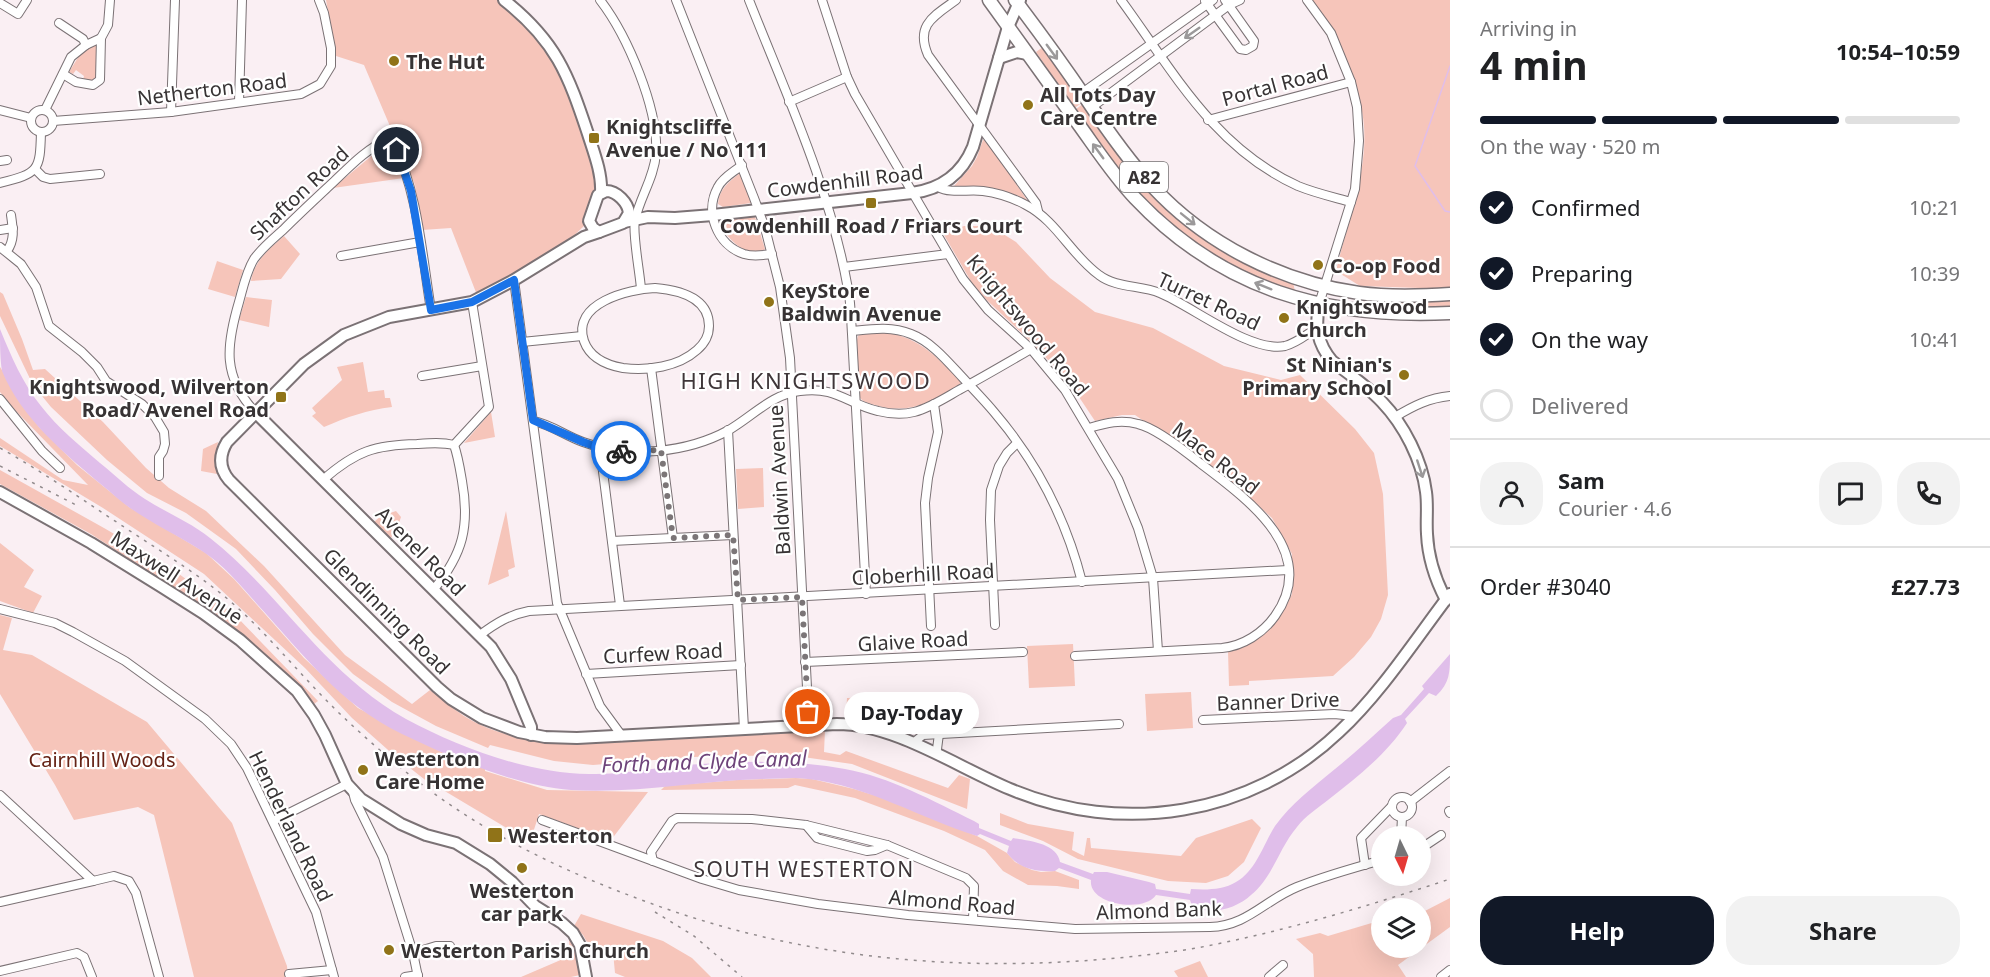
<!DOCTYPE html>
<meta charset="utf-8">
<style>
body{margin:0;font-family:"Noto Sans",sans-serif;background:#f2f2f2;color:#202124;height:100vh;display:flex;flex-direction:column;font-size:22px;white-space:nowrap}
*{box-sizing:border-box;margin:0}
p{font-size:20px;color:#757577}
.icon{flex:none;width:33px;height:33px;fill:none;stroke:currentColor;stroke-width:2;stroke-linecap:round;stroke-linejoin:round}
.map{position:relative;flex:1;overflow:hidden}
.sheet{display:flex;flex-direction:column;background:#fff;width:540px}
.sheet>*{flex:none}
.needle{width:39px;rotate:175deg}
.fabs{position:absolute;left:1371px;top:826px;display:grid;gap:12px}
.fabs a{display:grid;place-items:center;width:60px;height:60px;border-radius:50%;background:#fff;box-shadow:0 6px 24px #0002;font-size:30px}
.pin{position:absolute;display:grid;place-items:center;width:51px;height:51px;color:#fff;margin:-26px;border:3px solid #fff;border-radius:50%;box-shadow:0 2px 6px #0007}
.courier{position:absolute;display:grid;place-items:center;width:60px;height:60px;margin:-30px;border:4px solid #1a73e8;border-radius:50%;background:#fff;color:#222;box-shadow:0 2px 8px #0007}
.bubble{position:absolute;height:42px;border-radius:21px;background:#fff;box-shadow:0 6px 24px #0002;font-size:20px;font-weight:700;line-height:42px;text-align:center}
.summary em{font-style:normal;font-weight:700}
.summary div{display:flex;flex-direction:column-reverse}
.summary{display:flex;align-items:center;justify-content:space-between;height:102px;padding:0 30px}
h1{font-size:39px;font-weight:700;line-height:45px}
.bar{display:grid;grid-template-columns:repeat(4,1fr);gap:9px 6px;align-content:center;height:72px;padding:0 30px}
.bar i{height:8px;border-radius:4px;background:#e0e0e0}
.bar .active{background:#111827}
.bar p{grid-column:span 4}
.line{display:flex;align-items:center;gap:15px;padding:0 30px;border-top:2px solid #e0e0e0}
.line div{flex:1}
.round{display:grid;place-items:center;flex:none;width:63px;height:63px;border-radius:24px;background:#f2f2f2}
ol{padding:0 30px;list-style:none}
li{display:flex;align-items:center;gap:18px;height:66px}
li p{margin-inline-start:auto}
li .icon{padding:6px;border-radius:50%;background:#111827;color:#fff;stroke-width:4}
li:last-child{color:#757577}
li i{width:33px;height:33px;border:3px solid #e0e0e0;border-radius:50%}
.action{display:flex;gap:12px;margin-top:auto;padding:12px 30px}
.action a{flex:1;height:69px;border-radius:24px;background:#111827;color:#fff;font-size:24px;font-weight:700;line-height:69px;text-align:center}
.action a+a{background:#f2f2f2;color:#202124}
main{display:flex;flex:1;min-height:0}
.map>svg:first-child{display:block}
.green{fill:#f6c5ba}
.water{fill:#e0beea}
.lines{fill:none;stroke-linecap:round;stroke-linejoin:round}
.stream{stroke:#e0beea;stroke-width:1.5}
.street-casing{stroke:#7b7275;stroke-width:10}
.secondary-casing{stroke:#7b7275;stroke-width:14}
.primary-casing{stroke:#7b7275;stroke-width:15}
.street{stroke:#fff;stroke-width:8}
.secondary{stroke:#fff;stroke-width:10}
.primary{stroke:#fff;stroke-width:12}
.rail{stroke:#918a8c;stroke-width:1.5;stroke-dasharray:3 6;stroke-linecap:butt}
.oneway{stroke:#9b999a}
.done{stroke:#7b7577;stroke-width:6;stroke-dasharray:0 10.8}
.route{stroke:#1a73e8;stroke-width:8}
.poi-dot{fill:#907318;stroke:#fff;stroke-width:2}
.labels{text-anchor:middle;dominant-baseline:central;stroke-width:4.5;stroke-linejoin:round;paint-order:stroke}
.shield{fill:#fff;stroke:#737071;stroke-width:1.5}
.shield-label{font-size:18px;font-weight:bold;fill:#373334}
.poi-label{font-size:20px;font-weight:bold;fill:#373334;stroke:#fff;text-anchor:start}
.street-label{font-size:20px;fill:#373334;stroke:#fff}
.park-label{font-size:20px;fill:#652215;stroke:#fff}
.water-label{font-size:21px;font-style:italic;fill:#6e437a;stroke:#fff}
.neighbourhood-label{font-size:21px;letter-spacing:1.5px;fill:#3f3639;stroke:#fff}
.quarter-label{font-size:22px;letter-spacing:1.5px;fill:#3f3639;stroke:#fff}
</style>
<main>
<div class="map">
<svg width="1450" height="977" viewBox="0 0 1450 977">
<rect width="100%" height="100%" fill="#faeff3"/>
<!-- green -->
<g class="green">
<polygon points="326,0 498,0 534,30 567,80 599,187 584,226 563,246 477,295 451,228 422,230 415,185 364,65 336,56"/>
<path d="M1307,0H1450V289L1360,286L1336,271C1348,219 1375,156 1360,103C1349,66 1327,33 1307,0Z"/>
<polygon points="97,44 98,50 97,79 90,82 83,80 84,76 76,70 73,74 69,72 84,48"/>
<path d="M1043,47L1083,102L1073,109C1060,90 1050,71 1036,52Z"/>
<polygon points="1084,103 1132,170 1124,177 1075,110"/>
<path d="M983,140H987L1027,200C1002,191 981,186 954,186L972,166L977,157Z"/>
<polygon points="387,143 404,178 333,188"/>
<path d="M1134,171L1160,200L1293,281L1295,292C1221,266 1178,236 1125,179Z"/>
<path d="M740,173L752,200L751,203L723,207L718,204C719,189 729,182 740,173Z"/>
<path d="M755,217L765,249C746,261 729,238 719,225L722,220Z"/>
<polygon points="964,226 982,226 1000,232 1016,242 1050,278 1095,312 1153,328 1224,366 1281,380 1300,375 1355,429 1374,453 1383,494 1388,595 1381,619 1371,637 1354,657 1333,676 1249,681 1249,685 1229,686 1228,651 1255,640 1263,635 1277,621 1283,612 1292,594 1292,554 1272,518 1229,479 1135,415 1122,415 1095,421 1069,382 1029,340 976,290 944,235"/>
<path d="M284,236L300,254L281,279L251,281C254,261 270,248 284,236Z"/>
<polygon points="217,261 243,270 235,297 208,289"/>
<path d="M0,292L3,294L22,339L33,370L45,369L103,422L146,468L169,488L206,511L264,566L345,655L412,704L430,690C441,698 452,708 464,716C499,738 538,741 578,744L825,730L824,752L840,755L846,751L948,788L959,775L970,779L967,809L852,764L789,755L691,757L593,765L554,761L490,745L488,748L436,726L392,702L353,674L313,634L275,590L236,549L186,513L147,493L107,460L51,407L33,385L0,316Z"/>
<polygon points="246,297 272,300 269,327 239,320"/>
<polygon points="1450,297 1450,308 1409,310 1358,304 1360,298"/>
<path d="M886,332C921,339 936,356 960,381V384C936,403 904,415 875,405C868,403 862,402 859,396L857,340L858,336L861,334Z"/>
<path d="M363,362L368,392L384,390L385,398H390L392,407C367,410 347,417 324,427L312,416L316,413L312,408L342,380L337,367Z"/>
<polygon points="0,367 39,427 77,465 129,507 206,553 234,579 304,658 358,708 451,757 485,769 485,771 547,790 648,792 611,840 539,814 530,842 443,790 444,789 438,790 396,757 352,718 305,668 204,574 103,508 0,446 0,438 63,480 88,485 13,408 0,392"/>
<polygon points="491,412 495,437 464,443"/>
<polygon points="218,442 215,460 217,474 201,471 203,449"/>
<polygon points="763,468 764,507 738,509 736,469"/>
<polygon points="0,470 104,528 164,563 235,615 318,701 314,704 229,624 91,534 0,484"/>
<polygon points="396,511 401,517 399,523 391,538 374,522 381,516"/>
<polygon points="506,511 515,567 508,570 509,576 488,585"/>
<polygon points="0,543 34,570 24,587 42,596 33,613 0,601"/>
<polygon points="0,615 12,618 3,650 32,655 147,722 232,823 287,966 288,977 194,977 154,815 138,807 74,820 55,785 0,694"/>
<polygon points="1073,644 1075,686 1029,688 1027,646"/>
<polygon points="1191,692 1193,728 1147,731 1145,694"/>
<polygon points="919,696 921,728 899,731 846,717 847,698"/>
<polygon points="796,778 812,779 854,789 880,797 977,836 1007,853 1015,862 1032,870 1041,872 1055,871 1079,880 1079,889 1057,886 1028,885 1003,871 985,850 944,831 855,798 795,785 788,788 661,790 665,786 736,780"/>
<polygon points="1000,813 1028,824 1074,832 1072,850 1084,856 1087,838 1090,838 1091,848 1181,856 1196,838 1252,819 1261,828 1244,862 1228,876 1206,883 1168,881 1078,859 1043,841 1000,825"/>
<polygon points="1450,898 1450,927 1398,965 1406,977 1314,977 1313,954 1296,939 1320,933 1328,936 1375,922 1379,924 1381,927 1382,948 1420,948 1421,913"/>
<polygon points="581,914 663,941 692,958 711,977 625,977 615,973 613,952 588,944 583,935 574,926"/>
<polygon points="572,939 575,946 580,975 571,977 521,977 570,956 569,940"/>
<polygon points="1200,961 1208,977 1178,977 1174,971"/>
</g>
<!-- water -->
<path class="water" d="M0,329C11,356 23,384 41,406C58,428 79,445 100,463C115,475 129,489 145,499C167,513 190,522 210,538C282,595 323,672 406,719C460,748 527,773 589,774C618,775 647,769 676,766C731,761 790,759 845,769C890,777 933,801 974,821L979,824V828L1011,841L1013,838C1029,841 1057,843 1060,862L1093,874L1094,872H1107L1149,882L1155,884L1156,889L1190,894L1191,889C1206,890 1223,890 1236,882C1256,871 1263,845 1275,826C1291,804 1313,787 1335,769C1355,753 1374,735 1393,718L1401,715L1424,689L1422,686L1450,654C1450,672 1450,683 1436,696L1429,693L1405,719L1407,723C1386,755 1357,777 1328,800C1318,808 1305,816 1297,827C1279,848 1273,877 1251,895C1236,909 1210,916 1192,906L1190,900L1156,895C1145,913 1088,905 1091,880L1059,868L1055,871C1037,872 1019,869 1007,853L1009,846L980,834L977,836C920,818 868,786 808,779C793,777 777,779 761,779C698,781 634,794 571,790C516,786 452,758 402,734C338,703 304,655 257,604C241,586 223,564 202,551C179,536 153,524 130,508C121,502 112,493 103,486C65,454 21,418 2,371C0,359 0,342 0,329Z"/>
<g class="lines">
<!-- stream -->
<polyline class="stream" points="1450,66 1415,166 1445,211 1450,212"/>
<!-- street casing -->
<g class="street-casing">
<g id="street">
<path d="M600,0C627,35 659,109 656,154C654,178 640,197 635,220C632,233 640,273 641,289"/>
<polyline points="676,0 754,198 765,228 780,287 790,358 809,726"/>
<path d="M749,0C786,94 830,188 848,289C851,303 851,319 852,334L866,594"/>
<polyline points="822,0 847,77 855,94 963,279 988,310 1031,349 1065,390 1118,479 1138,528 1153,578 1158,651"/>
<path d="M956,0C934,16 915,25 928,55L1036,203L1038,211"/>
<path d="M1121,0C1173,71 1214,148 1298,186C1315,193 1333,197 1351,202"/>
<polyline points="1307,0 1331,33 1351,82 1357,107 1359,141 1355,189 1319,304"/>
<polyline points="1205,1 1240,49 1246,50 1253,46 1254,41 1225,0"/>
<polyline points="0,3 18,14 27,0"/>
<polyline points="59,23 83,39 86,45"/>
<polyline points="63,74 76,82 93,85 100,80 101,38"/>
<polyline points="1082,93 1213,0"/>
<polyline points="239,102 242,0"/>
<polyline points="789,102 847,77"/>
<polyline points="1092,107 1229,5 1240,0"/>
<polyline points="0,110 31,118"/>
<polyline points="45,110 71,57 86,45 101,38 108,25 110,0"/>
<circle cx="42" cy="121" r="11"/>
<polyline points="171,112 175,0"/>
<polyline points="1208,120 1351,82"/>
<polyline points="53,121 171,112 301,94 320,84 331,66 331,48 324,13 319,0"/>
<polyline points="0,161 7,160"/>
<path d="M742,165C734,172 723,177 718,187C704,212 717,245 744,254C754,257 763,255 772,254"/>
<polyline points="35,169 43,177 50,179 100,174"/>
<path d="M0,183C39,173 40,171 41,132"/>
<path d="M938,187C951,194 968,189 983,191C998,193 1013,198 1026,205C1057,221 1071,255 1099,275C1116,288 1140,285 1160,293C1192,306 1250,353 1285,346C1297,343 1307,334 1317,328"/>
<polyline points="0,230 13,228"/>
<polyline points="0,247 21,264 36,287 49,326 82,352 97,367 106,381 142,404 155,417 164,432 165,444 163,451 159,457 159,476"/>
<path d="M7,251C15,240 13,229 11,215"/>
<polyline points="341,256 420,242"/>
<polyline points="844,267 948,254"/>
<polyline points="514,280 557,603 600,706 622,736"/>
<path d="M655,288C678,290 709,297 709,326C709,335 704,344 697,350C678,367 648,371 623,368C606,365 590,358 584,341C571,303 629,289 655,288Z"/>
<path d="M852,331C872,329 891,326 911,334C932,342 948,362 963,378C973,389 984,400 994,412C1036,461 1066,519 1082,582"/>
<polyline points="522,342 582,336"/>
<polyline points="651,368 673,538"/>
<polyline points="422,376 482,366"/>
<polyline points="0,399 42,451 60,468"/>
<path d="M256,413C222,377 226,346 239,302C243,288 246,272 254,259C262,248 273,239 283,230C297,216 312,202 327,188C345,172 364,149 388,140L393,142C418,192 422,255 431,310"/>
<path d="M1395,417C1413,406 1429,398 1450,396"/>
<path d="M533,421C550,424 566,436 583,442C628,459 687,453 729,430C753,416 772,394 800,391C837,386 847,404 878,411C890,414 902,415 914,412C930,408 945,398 959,390C983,377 1007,363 1031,349"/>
<polyline points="728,430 744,729"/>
<polyline points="454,445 489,407 472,302"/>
<polyline points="600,448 620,605"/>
<path d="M324,479C356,451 375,445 417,444C430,443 442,442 454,445C458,456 460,469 462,481C470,526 463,554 434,589"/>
<polyline points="612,541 733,535"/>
<polyline points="0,609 55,623 73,632 125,661 205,719 231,744 247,768 316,912 334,977"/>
<polyline points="995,625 990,520 991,490 999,466 1007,453 1017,443"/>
<polyline points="931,626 925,503 928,478 938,432 934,404"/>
<path d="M480,635C496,623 509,615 529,611L1288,570"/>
<path d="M1075,656L1222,648C1243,646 1263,633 1275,616C1321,551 1246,498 1200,463C1185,451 1156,428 1138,424C1121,419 1106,423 1089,428"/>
<polyline points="805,662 1023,652"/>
<polyline points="586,674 741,665"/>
<polyline points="1203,720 1334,714 1355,716"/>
<polyline points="913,743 923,735 1119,724"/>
<polyline points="937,749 939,734"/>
<polyline points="353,792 355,800 383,857 413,953 418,977"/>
<polyline points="0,795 93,881 114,876 129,881 136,893 159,977"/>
<circle cx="1402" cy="807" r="10"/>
<polyline points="1410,802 1450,771"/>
<polyline points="1449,811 1450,813"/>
<path d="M542,820L702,879L739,890L818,904L908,915L1075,929L1210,927C1247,926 1265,900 1297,887C1324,876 1353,868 1382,860"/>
<polyline points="273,821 347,784"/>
<polyline points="806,825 817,838 820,839 867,851 875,850 887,845"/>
<polyline points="1401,837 1402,817"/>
<polyline points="1420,849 1441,835"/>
<polyline points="653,861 651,852 672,821 677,818 752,819 806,825 887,845 966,878 974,886 973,920"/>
<polyline points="1365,865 1361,838 1392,806"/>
<polyline points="0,902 93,881"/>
<polyline points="413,953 436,946 450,946"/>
<polyline points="0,971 77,953 84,957 92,977"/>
<polyline points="289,974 332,970"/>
<polyline points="405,977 418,975"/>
<polyline points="1269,977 1283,965"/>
<polyline points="1441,977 1450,970"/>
</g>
</g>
<!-- secondary casing -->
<g class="secondary-casing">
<g id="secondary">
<path d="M504,0C556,41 568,74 588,134C594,153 602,173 601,192"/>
<polyline points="999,58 1017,52 1027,54"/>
<path d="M606,191C617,191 628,203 629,213L623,223L599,232L593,228L589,221L598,195Z"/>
<path d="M624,222L648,217L675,218L713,215L912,193C942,189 962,174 973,147L1008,27L1020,0"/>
<path d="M599,232L584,237L514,280L472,302L389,317L344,335L304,364L227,442C219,455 219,468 229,480L437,687L451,699L482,718L519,732L545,737L577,738L837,724C895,724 957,767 1010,789C1121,836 1251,816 1339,732C1381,693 1415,640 1450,594"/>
<path d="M1319,304C1315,327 1317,343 1332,361C1349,374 1367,386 1382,402C1404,425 1422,460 1426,492C1428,506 1426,520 1427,534C1428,558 1435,579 1446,600"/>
<polyline points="256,413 491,647 511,679 531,727 531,735"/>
<polyline points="0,492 91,543 162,587 203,613 240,640 297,691 314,715 325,735 347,784 361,799 401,824 426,835 456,843 490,864 512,882 535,906 562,923 573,933 580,945 586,977"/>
</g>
</g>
<!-- primary casing -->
<g class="primary-casing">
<g id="primary">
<path d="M989,0C1017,39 1046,79 1074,118C1094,145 1112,174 1135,198C1222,290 1327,319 1450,313"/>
<path d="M1015,0C1040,33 1064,66 1087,100C1107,130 1128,160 1153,187C1206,244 1281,282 1359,293C1389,297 1420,296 1450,294"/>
</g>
</g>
<!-- street -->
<use href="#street" class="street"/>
<!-- secondary -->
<use href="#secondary" class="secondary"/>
<!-- primary -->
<use href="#primary" class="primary"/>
<!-- rail -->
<g class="rail">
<path d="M0,448C43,472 83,500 124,527C160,551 197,573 230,601C269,635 301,676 338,712C361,734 386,756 411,776C480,831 558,869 639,899C819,967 1002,977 1191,949C1279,933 1365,907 1450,879"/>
<polyline points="0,466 80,507"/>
<polyline points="655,912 694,936 742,977"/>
</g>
</g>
<!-- one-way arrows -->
<defs><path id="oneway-shaft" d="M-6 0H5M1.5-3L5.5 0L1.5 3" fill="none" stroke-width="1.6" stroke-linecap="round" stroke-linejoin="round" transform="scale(1.5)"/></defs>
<g class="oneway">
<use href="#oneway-shaft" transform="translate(1192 33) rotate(145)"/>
<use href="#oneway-shaft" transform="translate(1052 52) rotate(54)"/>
<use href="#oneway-shaft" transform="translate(1098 151) rotate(-126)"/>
<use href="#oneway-shaft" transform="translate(1188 219) rotate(39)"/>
<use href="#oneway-shaft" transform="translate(1263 286) rotate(-158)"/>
<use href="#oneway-shaft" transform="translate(1420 469) rotate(72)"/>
</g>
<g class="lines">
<!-- done -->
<polyline class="done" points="621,451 661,450 673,538 733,535 738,600 802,597 808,712"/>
<!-- route -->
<polyline class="route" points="397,150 411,191 431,310 472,302 514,280 533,420 583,442 600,448 621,451"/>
</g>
<!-- markers -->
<g class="poi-dot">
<circle cx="394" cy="61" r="6"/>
<circle cx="1028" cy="105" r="6"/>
<rect x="588" y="132" width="12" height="12" rx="3"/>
<rect x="865" y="197" width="12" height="12" rx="3"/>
<circle cx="1318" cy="265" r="6"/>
<circle cx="769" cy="302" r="6"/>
<circle cx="1284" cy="318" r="6"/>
<circle cx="1404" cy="375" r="6"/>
<rect x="275" y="391" width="12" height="12" rx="3"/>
<circle cx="363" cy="770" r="6"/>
<rect x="487" y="827" width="16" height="16" rx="3"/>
<circle cx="522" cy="868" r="6"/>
<circle cx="389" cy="950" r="6"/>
</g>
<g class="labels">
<!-- shield labels -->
<rect class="shield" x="1120" y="162" width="48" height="30" rx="4.5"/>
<g class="shield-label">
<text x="1144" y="177">A82</text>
</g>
<!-- poi labels -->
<g class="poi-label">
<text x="406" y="61">The Hut</text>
<text x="1040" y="94">All Tots Day<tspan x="1040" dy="23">Care Centre</tspan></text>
<text x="606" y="126">Knightscliffe<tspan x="606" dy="23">Avenue / No 111</tspan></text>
<text x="871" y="225" text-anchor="middle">Cowdenhill Road / Friars Court</text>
<text x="1330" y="265">Co-op Food</text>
<text x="781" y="290">KeyStore<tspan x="781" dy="23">Baldwin Avenue</tspan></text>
<text x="1296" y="306">Knightswood<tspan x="1296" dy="23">Church</tspan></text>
<text x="1392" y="364" text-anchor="end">St Ninian's<tspan x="1392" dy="23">Primary School</tspan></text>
<text x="269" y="386" text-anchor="end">Knightswood, Wilverton<tspan x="269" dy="23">Road/ Avenel Road</tspan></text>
<text x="375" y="758">Westerton<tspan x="375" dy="23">Care Home</tspan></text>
<text x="508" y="835">Westerton</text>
<text x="522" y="890" text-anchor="middle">Westerton<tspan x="522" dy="23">car park</tspan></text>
<text x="401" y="950">Westerton Parish Church</text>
</g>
<!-- street labels -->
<g class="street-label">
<text transform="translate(1275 85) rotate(-15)">Portal Road</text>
<text transform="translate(212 89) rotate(-7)">Netherton Road</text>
<text transform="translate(845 181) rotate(-7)">Cowdenhill Road</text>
<text transform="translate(299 193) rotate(-43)">Shafton Road</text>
<text transform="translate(1209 301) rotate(25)">Turret Road</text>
<text transform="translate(1028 325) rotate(50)">Knightswood Road</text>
<text transform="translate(1216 458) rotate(38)">Mace Road</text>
<text transform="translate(779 480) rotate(-93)">Baldwin Avenue</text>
<text transform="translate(421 551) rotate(45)">Avenel Road</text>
<text transform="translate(923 574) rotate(-3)">Cloberhill Road</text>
<text transform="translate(177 577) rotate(33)">Maxwell Avenue</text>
<text transform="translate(387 611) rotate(45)">Glendinning Road</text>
<text transform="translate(913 641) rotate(-3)">Glaive Road</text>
<text transform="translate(663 653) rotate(-3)">Curfew Road</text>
<text transform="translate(1278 701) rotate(-2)">Banner Drive</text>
<text transform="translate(291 826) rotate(64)">Henderland Road</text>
<text transform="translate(952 902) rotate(5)">Almond Road</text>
<text transform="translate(1159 910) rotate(-2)">Almond Bank</text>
</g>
<!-- park labels -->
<g class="park-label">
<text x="102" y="759">Cairnhill Woods</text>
</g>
<!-- water labels -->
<g class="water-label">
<text transform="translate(704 761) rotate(-2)">Forth and Clyde Canal</text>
</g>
<!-- neighbourhood labels -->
<g class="neighbourhood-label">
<text x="804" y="869">SOUTH WESTERTON</text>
</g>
<!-- quarter labels -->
<g class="quarter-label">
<text x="806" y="380">HIGH KNIGHTSWOOD</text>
</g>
</g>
</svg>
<div class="fabs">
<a><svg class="needle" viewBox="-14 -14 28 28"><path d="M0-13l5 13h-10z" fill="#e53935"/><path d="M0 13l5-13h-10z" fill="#757577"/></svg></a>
<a><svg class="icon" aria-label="layers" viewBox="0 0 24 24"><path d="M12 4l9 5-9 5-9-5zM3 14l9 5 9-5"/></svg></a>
</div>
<div class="pin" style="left:808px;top:712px;background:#ea580c"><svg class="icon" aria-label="bag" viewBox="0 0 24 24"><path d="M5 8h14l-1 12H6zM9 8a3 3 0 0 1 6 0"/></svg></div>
<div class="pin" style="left:397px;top:150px;background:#1f2937"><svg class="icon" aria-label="home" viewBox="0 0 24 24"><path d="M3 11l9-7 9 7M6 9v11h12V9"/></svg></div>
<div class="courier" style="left:621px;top:451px"><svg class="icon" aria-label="bike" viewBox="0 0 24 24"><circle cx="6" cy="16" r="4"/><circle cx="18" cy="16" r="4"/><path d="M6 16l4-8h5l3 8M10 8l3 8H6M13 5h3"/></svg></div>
<div class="bubble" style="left:844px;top:692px;width:135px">Day-Today</div>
</div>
<section class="sheet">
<div class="summary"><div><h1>4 min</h1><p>Arriving in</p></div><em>10:54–10:59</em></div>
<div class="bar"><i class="active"></i><i class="active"></i><i class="active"></i><i></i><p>On the way · 520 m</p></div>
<ol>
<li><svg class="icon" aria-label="check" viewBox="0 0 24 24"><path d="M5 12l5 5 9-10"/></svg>Confirmed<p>10:21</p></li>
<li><svg class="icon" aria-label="check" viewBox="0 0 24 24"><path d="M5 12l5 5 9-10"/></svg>Preparing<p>10:39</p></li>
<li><svg class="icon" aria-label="check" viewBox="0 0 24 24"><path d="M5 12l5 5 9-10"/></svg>On the way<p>10:41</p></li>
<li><i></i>Delivered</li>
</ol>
<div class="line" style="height:108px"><a class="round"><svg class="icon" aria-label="person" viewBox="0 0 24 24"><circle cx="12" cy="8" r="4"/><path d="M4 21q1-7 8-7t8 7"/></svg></a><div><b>Sam</b><p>Courier · 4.6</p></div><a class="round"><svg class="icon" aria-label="chat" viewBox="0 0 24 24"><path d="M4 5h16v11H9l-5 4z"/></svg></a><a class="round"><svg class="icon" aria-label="phone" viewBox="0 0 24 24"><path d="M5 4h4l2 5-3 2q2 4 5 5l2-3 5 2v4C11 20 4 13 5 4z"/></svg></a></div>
<div class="line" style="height:78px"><div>Order #3040</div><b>£27.73</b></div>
<div class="action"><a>Help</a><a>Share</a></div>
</section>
</main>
